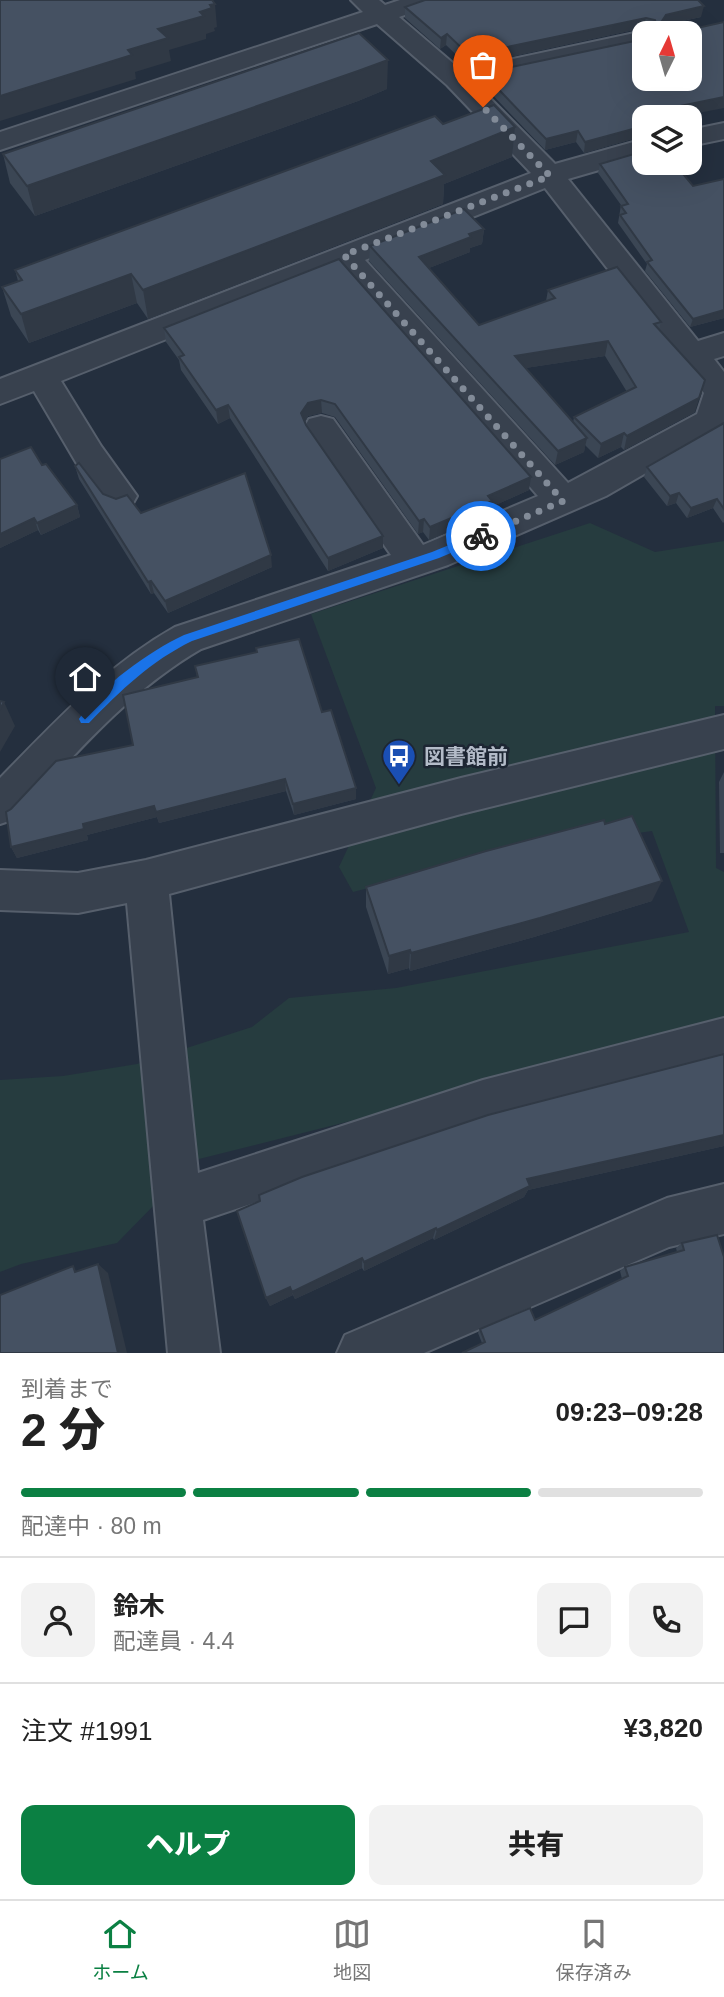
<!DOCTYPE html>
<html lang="ja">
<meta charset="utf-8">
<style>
body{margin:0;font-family:Helvetica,"Noto Sans JP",sans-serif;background:#f2f2f2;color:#222;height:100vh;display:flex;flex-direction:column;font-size:26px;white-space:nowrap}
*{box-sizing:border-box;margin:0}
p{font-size:23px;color:#767676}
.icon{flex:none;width:38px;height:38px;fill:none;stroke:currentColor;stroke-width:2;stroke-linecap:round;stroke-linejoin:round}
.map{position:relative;height:1353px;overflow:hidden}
.details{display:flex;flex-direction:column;background:#fff;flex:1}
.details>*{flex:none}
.needle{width:46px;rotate:5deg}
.fabs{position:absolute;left:632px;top:21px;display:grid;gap:14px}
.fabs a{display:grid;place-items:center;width:70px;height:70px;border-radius:14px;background:#fff;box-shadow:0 7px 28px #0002;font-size:35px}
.pin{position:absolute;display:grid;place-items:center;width:60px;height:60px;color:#fff;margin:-72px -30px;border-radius:50% 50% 50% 0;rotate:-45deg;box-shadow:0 0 7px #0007}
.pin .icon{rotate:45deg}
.courier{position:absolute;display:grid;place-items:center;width:70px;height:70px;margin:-35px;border:5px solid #1a73e8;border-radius:50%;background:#fff;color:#222;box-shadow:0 2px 9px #0007}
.head em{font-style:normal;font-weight:800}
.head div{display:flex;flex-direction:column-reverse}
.head{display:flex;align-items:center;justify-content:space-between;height:119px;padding:0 21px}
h1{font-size:46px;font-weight:800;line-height:52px}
.bar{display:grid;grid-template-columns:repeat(4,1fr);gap:10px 7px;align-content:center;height:84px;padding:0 21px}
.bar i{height:9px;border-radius:5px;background:#e0e0e0}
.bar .current{background:#0b8043}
.bar p{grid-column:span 4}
.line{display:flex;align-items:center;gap:18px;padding:0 21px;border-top:2px solid #e0e0e0}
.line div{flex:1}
.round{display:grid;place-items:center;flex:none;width:74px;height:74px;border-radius:14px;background:#f2f2f2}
.primary-button{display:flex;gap:14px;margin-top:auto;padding:14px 21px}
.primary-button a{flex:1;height:80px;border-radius:14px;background:#0b8043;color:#fff;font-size:28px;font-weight:800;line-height:80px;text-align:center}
.primary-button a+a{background:#f2f2f2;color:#222}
.dock{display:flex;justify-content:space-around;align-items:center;height:98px;border-top:2px solid #e0e0e0;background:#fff;font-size:19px;color:#767676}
.dock a{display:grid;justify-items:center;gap:4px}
.dock .current{color:#0b8043}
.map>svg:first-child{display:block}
.green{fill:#263c3f}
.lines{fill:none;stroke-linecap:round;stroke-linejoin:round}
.minor-casing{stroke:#565f6c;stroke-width:4}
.minor{fill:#38414e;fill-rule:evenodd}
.wall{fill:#3b4654;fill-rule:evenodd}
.shaded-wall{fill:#303945}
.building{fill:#455162;stroke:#303945;stroke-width:2}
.route{fill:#1a73e8}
.done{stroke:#828b98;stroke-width:7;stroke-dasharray:0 12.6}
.labels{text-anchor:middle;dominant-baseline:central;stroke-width:5;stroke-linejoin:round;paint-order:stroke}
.poi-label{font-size:21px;font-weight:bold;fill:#b4bcc9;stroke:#1d2633;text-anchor:start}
</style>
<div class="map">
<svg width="724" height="1353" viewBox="0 0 724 1353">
<rect width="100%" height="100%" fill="#242f3e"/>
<!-- green -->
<polygon class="green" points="590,523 655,552 724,541 724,706 715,706 716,868 724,872 724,1027 199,1159 117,1243 21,1264 0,1272 0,1080 63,1076 137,1064 252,1027 289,998 396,988 689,932 652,831 513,851 353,892 339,867 376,788 311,614"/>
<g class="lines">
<!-- minor casing -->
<g class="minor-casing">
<g id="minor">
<path d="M351,0H379L385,5L400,0H438L434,5L399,17L461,70L644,31L652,33H644V47L475,83L555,164L644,139V157L568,179L698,341L724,333V356L714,359L724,372V428L606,496L448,565L201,649C127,692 73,757 15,819L0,824V778C55,722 106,666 175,627L391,555L309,437L304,428L309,419L321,416L333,419L423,545L538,496L340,270L61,381L101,446L137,496L132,505L120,509L108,505L77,464L34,391L0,404V379L531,173L447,85L377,24L0,150V132L363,12ZM545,188L704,393L697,414L568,483L365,260Z"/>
<polygon points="724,123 724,139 690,146 690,130"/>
<polygon points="724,715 724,749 461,814 169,894 198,1173 483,1080 724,1018 724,1064 483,1126 203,1220 220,1353 168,1353 127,903 78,913 0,910 0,870 78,873 146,860 461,778"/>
<polygon points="724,1184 724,1234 669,1247 424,1353 337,1353 345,1335 667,1198"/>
</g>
</g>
<!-- minor -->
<use href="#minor" class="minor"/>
</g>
<!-- wall -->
<g class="wall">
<polygon points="405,7 701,17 669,24 644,117 643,136 584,153 576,142 545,150 482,84 483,73 644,79 648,29 643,28 468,66 446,45 440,49 405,18"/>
<polygon points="387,89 358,101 35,216 10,183 3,154"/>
<polygon points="443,124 515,127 512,157 444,184 443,204 148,319 137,303 29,343 11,316 2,287 18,281 15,270"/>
<polygon points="600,164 724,318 690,327 645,271 647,264 618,223 621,205 598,173"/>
<path d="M484,229L482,244L470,248V252L429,268L479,325L546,301L548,290L661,322L659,330L695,412L624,450L621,447L598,458L585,445L584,452L555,465L369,261L370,246ZM605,356L627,392L574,417L573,423L525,368Z"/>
<polygon points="164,328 529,490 491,507 490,514 429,540 423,532 418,534 335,417 322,413 308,416 305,422 306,425 383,536 383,548 328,571 230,418 218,424 181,370 179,360 166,342"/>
<polygon points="724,423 724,522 723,523 713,508 687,518 676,503 667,506 644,477 647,467"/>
<polygon points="0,459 42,465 77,505 80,517 41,535 38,530 0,548"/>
<polygon points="75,466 103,494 141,513 272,567 168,613 154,593 151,594 79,479"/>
<polygon points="195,666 322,712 356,799 294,815 286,791 159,823 157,817 87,835 88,840 17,858 11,847 11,809 133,745 197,677"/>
<polygon points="724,772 724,853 720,853 719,782"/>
<polygon points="366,887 652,901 534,937 410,971 409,968 388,974 366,907"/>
<polygon points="724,1054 724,1146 528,1190 524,1197 434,1240 433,1238 364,1271 362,1268 295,1299 293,1295 270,1306 266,1298"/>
<polygon points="682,1243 724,1257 482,1343 478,1333 480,1329 535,1320 622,1279 620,1271 625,1267 677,1252 676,1248"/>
</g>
<!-- shaded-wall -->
<g class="shaded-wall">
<polygon points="215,4 217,27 214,28 215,31 206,34 206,39 169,50 171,61 135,72 136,79 0,121 0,96 128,50 158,29 200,12 210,5"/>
<polygon points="704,6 701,17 663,25 660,24 666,15"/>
<polygon points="646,18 643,28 468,66 469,55"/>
<polygon points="447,34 446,45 440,49 441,38"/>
<polygon points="388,60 387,89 358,101 35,216 27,186"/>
<polygon points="724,97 724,108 678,117 644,117 644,124 637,115"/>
<polygon points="644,126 643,136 584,153 585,142"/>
<polygon points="515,127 512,157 444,184 443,204 148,319 143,290 431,161"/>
<polygon points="578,131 576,142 545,150 546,139"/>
<polygon points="484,229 482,244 470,248 470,252 419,272 419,257 469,234"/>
<polygon points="131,274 137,303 29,343 21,314"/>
<polygon points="724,310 724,318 690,327 693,319"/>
<polygon points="608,341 605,356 513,370 515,356"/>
<polygon points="705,380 695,412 624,450 627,436"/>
<polygon points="321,400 322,413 308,416 302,427 301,413 308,403"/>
<polygon points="228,405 230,418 218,424 216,410"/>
<polygon points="624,433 621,447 598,458 601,444"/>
<polygon points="587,438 584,452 555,465 558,451"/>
<polygon points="531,477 529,490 491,507 490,514 429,540 430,527 488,496"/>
<polygon points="679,493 676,503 667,506 670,496"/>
<polygon points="717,499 713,508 687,518 691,508"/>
<polygon points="77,505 80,517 41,535 37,523"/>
<polygon points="34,518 38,530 0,548 0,534"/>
<polygon points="424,519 423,532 418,534 419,521"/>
<polygon points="383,536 383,548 328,571 328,558"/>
<polygon points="271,555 272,567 168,613 165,601"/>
<polygon points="151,581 154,593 151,594 148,582"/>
<polygon points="4,702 15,726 0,752 0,709"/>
<polygon points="285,779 286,791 159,823 157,817 87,835 88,840 17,858 11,847 83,824 154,806"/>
<polygon points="356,788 356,799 294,815 293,804"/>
<polygon points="662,881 652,901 534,937 410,971 411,953"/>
<polygon points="410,950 409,968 388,974 389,956"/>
<polygon points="724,1135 724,1146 528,1190 524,1197 434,1240 437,1230 527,1179"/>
<polygon points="436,1228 433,1238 364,1271 364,1262"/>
<polygon points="362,1258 362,1268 295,1299 292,1292"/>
<polygon points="98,1264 108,1273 127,1353 118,1353"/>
<polygon points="290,1287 293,1295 270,1306 266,1298"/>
</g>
<!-- building -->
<g class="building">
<polygon points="0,0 212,0 215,4 210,5 212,8 200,12 204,16 158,29 168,38 128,50 132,55 0,96"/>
<polygon points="425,0 698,0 704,6 666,15 660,24 690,25 693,29 724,22 724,97 637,115 644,124 644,126 585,142 578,131 546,139 483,73 644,39 644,79 690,79 690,33 647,33 649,25 656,24 655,20 646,18 469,55 447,34 441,38 405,7"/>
<polygon points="359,33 388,60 358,71 27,186 3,154"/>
<polygon points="494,105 515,127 431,161 445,175 143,290 131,274 21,314 2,287 22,280 15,270 435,116 443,124"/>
<polygon points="644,151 644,163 674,163 693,186 724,179 724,310 693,319 647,262 652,260 620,215 626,213 621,206 628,204 600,164"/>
<polygon points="464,209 484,229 469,234 471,237 419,257 479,325 555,298 548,290 617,267 661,322 654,324 705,380 699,398 627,436 624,433 601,444 574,417 636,387 608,341 515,356 587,438 558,451 370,246"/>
<polygon points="339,259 531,477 488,496 492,501 430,527 424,519 419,521 335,404 321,400 308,403 301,413 306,425 383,536 328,558 228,405 216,410 179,357 184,355 164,328"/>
<polygon points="724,423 724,509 717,499 691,508 679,493 670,496 647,467"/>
<polygon points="31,447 42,465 46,464 77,505 37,523 34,518 0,534 0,459"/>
<polygon points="79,463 103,494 116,499 127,495 141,513 245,473 271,555 165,601 151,581 148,582 75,466"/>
<polygon points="299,639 322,712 331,710 356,788 293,804 285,779 156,812 154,806 83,824 84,829 11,847 6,812 11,809 56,761 133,745 123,695 198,677 195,666 257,652 256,648"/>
<polygon points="0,701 4,702 0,709"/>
<polygon points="632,816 662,881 540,918 411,953 410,950 389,956 366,887 486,851 604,820 605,824"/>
<polygon points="724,1054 724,1135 527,1179 530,1186 437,1230 436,1228 364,1262 362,1258 292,1292 290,1287 266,1298 237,1211 260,1201 259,1195 302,1177 488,1115"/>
<polygon points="717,1235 724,1257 724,1353 462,1353 485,1342 480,1329 530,1308 535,1320 628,1276 625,1267 684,1250 682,1243"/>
<polygon points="98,1264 118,1353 0,1353 0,1295 73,1266 75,1272"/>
</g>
<!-- route -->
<path class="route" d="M481,532L484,533V539L439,558L192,641C151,661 121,690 89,723H81L79,719C100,686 150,651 184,635L432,552Z"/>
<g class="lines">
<!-- done -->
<polyline class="done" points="481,536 563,501 344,255 550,176 483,107"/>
</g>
<!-- icons -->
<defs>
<g id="bus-pin" transform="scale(1.75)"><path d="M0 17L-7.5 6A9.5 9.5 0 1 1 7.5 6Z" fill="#1a4fb4" stroke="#1d2633"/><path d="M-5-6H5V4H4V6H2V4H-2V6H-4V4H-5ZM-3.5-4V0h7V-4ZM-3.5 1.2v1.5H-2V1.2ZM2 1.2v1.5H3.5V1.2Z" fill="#fff"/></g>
</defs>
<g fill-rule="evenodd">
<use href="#bus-pin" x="399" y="756"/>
</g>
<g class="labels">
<!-- poi labels -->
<g class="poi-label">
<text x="424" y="756">図書館前</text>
</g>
</g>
</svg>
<div class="fabs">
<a><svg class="needle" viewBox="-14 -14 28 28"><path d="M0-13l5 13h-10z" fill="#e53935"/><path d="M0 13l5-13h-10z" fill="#767676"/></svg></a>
<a><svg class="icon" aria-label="layers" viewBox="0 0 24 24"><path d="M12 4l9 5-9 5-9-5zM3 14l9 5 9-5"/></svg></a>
</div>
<div class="pin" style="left:483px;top:107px;background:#ea580c"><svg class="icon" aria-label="bag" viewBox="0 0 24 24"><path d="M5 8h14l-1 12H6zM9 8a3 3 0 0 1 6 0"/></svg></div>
<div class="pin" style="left:85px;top:719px;background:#1f2937"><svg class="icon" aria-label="home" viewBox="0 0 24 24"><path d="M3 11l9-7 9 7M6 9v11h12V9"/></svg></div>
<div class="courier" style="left:481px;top:536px"><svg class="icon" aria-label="bike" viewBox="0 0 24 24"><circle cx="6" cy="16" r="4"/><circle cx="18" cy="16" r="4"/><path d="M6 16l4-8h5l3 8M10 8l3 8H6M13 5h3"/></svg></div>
</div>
<section class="details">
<div class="head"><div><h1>2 分</h1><p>到着まで</p></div><em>09:23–09:28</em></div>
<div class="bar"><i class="current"></i><i class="current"></i><i class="current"></i><i></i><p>配達中 · 80 m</p></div>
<div class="line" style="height:126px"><a class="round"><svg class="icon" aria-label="person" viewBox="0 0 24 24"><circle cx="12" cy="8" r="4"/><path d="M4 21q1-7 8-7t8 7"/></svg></a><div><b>鈴木</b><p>配達員 · 4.4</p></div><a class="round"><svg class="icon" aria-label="chat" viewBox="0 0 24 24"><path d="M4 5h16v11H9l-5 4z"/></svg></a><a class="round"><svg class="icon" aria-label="phone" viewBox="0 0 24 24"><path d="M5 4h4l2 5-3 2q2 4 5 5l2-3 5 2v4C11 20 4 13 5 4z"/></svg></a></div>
<div class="line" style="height:91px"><div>注文 #1991</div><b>¥3,820</b></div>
<div class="primary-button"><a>ヘルプ</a><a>共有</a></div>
</section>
<nav class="dock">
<a class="current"><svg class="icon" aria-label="home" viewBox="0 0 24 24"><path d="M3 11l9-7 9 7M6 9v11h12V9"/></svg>ホーム</a>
<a><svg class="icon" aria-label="map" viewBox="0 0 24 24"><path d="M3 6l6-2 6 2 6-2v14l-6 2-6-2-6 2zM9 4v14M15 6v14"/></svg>地図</a>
<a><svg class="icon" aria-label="saved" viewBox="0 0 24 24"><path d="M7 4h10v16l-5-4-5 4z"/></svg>保存済み</a>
</nav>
